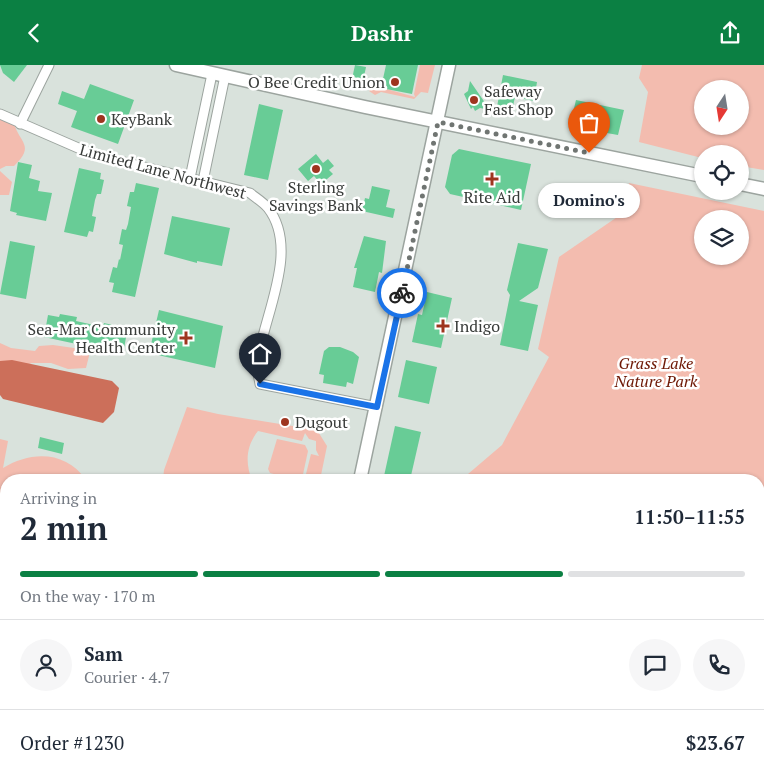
<!DOCTYPE html>
<meta charset="utf-8">
<style>
body{margin:0;font-family:"PT Serif",serif;background:#f6f6f7;color:#1f2937;height:100vh;display:flex;flex-direction:column;font-size:19px;white-space:nowrap}
*{box-sizing:border-box;margin:0}
p{font-size:16px;color:#747a83}
.icon{flex:none;width:28px;height:28px;fill:none;stroke:currentColor;stroke-width:2;stroke-linecap:round;stroke-linejoin:round}
.map{position:relative;flex:1;overflow:hidden}
.panel{position:absolute;left:0px;top:409px;width:765px;height:311px;display:flex;flex-direction:column;background:#fff;border-radius:20px 20px 0 0;box-shadow:0 1px 4px #0004}
.panel>*{flex:none}
.needle{width:32px;rotate:192deg}
.tools{position:absolute;left:694px;top:15px;display:grid;gap:10px}
.tools a{display:grid;place-items:center;width:55px;height:55px;border-radius:50%;background:#fff;box-shadow:0 1px 4px #0004;font-size:25px}
.pin{position:absolute;display:grid;place-items:center;width:42px;height:42px;color:#fff;margin:-51px -21px;border-radius:50% 50% 50% 0;rotate:-45deg;box-shadow:0 0 5px #0007}
.pin .icon{rotate:45deg}
.courier{position:absolute;display:grid;place-items:center;width:50px;height:50px;margin:-25px;border:4px solid #1a73e8;border-radius:50%;background:#fff;color:#222;box-shadow:0 1px 6px #0007}
.bubble{position:absolute;height:35px;border-radius:18px;background:#fff;box-shadow:0 1px 4px #0004;font-size:16px;font-weight:800;line-height:35px;text-align:center}
.head em{font-style:normal;font-weight:800}
.head div{display:flex;flex-direction:column-reverse}
.head{display:flex;align-items:center;justify-content:space-between;height:85px;padding:0 20px}
h1{font-size:32px;font-weight:800;line-height:38px}
.bar{display:grid;grid-template-columns:repeat(4,1fr);gap:8px 5px;align-content:center;height:60px;padding:0 20px}
.bar i{height:6px;border-radius:4px;background:#e0e1e3}
.bar .active{background:#0b8043}
.bar p{grid-column:span 4}
.line{display:flex;align-items:center;gap:12px;padding:0 20px;border-top:1px solid #e0e1e3}
.line div{flex:1}
.round{display:grid;place-items:center;flex:none;width:52px;height:52px;border-radius:26px;background:#f6f6f7}
header{display:flex;justify-content:space-between;align-items:center;height:65px;padding:0 20px;background:#0b8043;color:#fff;font-size:22px;font-weight:800}
.map>svg:first-child{display:block}
.green{fill:#f3bcaf;fill-rule:evenodd}
.water{fill:#cc6f5a}
.building{fill:#68cc96}
.lines{fill:none;stroke-linecap:round;stroke-linejoin:round}
.street-casing{stroke:#9ca49f;stroke-width:11}
.secondary-casing{stroke:#9ca49f;stroke-width:15}
.street{stroke:#fff;stroke-width:9}
.secondary{stroke:#fff;stroke-width:12}
.done{stroke:#707572;stroke-width:5;stroke-dasharray:0 9}
.route{stroke:#1a73e8;stroke-width:6}
.poi-dot{fill:#9e351f;stroke:#fff;stroke-width:2}
.labels{text-anchor:middle;dominant-baseline:central;stroke-width:5;stroke-linejoin:round;paint-order:stroke}
.poi-label{font-size:16px;fill:#383b39;stroke:#fff;text-anchor:start}
.street-label{font-size:16px;fill:#383b39;stroke:#fff}
.park-label{font-size:16px;font-style:italic;fill:#6e1805;stroke:#fff}
</style>
<header><svg class="icon" aria-label="back" viewBox="0 0 24 24"><path d="M15 5l-7 7 7 7"/></svg>Dashr<svg class="icon" aria-label="share" viewBox="0 0 24 24"><path d="M12 15V3M7 8l5-5 5 5M5 13v7h14v-7"/></svg></header>
<div class="map">
<svg width="764" height="719" viewBox="0 0 764 719">
<rect width="100%" height="100%" fill="#d9e2dc"/>
<!-- green -->
<g class="green">
<polygon points="420,0 435,0 428,28 421,27 414,34 381,27 375,30 369,26 374,22 373,19 380,18 383,23 415,32 414,29"/>
<path d="M642,0H764V105L740,101V89H702V93L639,77L648,27L639,13ZM702,24H740V61H702Z"/>
<path d="M0,52L14,58C19,78 36,80 14,101H6L0,104Z"/>
<polygon points="0,106 12,117 9,130 0,130"/>
<path d="M629,118L764,146V719H311L312,714H759V415H461L502,380L549,292L538,284L559,192L623,148ZM702,154H740V191H702Z"/>
<polygon points="0,278 11,283 35,286 39,281 53,280 88,285 89,291 86,303 68,304 51,298 32,298 17,303 0,303"/>
<path d="M187,342L218,349L317,365L327,381L320,415H307L308,410L306,409L311,389L319,391L316,385V376L309,374L305,368L302,376L258,366C246,381 245,398 252,415H163L164,405Z"/>
<path d="M0,374L8,376L3,403C30,386 66,385 86,415H6V599L0,598Z"/>
<polygon points="277,374 305,380 308,386 302,414 296,415 270,408 268,404"/>
</g>
<!-- water -->
<polygon class="water" points="12,295 112,316 119,323 114,347 103,358 3,334 0,330 0,296"/>
<!-- building -->
<g class="building">
<polygon points="0,0 27,0 14,17 3,8"/>
<polygon points="355,0 366,2 363,16 352,14"/>
<polygon points="386,0 418,0 412,29 381,23"/>
<polygon points="503,10 537,17 534,36 515,32 511,50 496,47"/>
<polygon points="470,16 490,45 480,43 475,46 473,42 471,44 464,29 468,26"/>
<polygon points="90,19 134,35 118,79 71,62 77,46 58,39 62,26 84,34"/>
<polygon points="576,35 624,45 618,70 601,67 600,70 585,67 586,63 570,60"/>
<polygon points="259,39 283,45 268,115 244,110"/>
<polygon points="459,84 531,99 521,145 450,129 445,122 452,90"/>
<polygon points="316,89 323,98 328,94 334,101 329,105 333,109 321,119 314,111 308,116 298,104"/>
<polygon points="18,97 32,100 29,113 40,116 38,126 52,128 46,156 16,150 17,148 10,146"/>
<polygon points="79,103 101,108 100,114 104,115 101,129 97,129 95,135 92,151 96,152 93,167 89,166 87,172 64,167"/>
<polygon points="136,118 159,123 135,232 112,227 114,218 109,217 113,202 117,203 119,194 120,195 123,180 119,179 122,164 126,165 128,159 131,142 127,141 130,127 134,127"/>
<polygon points="372,121 390,125 386,142 395,144 393,153 362,146 365,133 369,134"/>
<polygon points="172,151 230,163 222,201 197,196 197,198 164,189"/>
<polygon points="364,171 386,176 382,208 379,207 375,227 353,222 357,203 354,203"/>
<polygon points="10,176 35,181 26,234 0,229"/>
<polygon points="518,178 548,184 538,223 519,236 538,240 528,286 500,280 510,230 507,225"/>
<polygon points="427,227 452,233 441,283 412,277 418,249 422,250"/>
<polygon points="159,245 223,261 215,303 149,288"/>
<polygon points="60,249 77,252 76,256 103,262 104,258 121,262 120,266 127,267 123,289 44,272 48,250 59,252"/>
<polygon points="329,282 340,282 353,287 359,292 353,319 347,317 346,322 323,318 324,310 319,309 324,286"/>
<polygon points="406,295 437,302 429,339 398,332"/>
<polygon points="395,361 421,367 410,415 384,411"/>
<polygon points="40,372 64,378 62,389 38,383"/>
</g>
<g class="lines">
<!-- street casing -->
<g class="street-casing">
<g id="street">
<path d="M0,49L92,89L250,128C256,133 263,137 268,143C301,186 262,253 257,300C257,306 259,313 260,319L377,342"/>
<polyline points="20,59 49,0"/>
<polyline points="190,113 212,9"/>
<polyline points="203,116 225,11"/>
<polyline points="77,719 78,714"/>
</g>
</g>
<!-- secondary casing -->
<g class="secondary-casing">
<g id="secondary">
<polyline points="176,0 365,42 702,111"/>
<polyline points="740,119 764,124"/>
<polyline points="360,415 449,0"/>
<polyline points="0,668 6,669"/>
<polyline points="225,714 249,719"/>
<polyline points="293,719 294,714"/>
</g>
</g>
<!-- street -->
<use href="#street" class="street"/>
<!-- secondary -->
<use href="#secondary" class="secondary"/>
</g>
<g class="lines">
<!-- done -->
<polyline class="done" points="402,228 438,57 589,88"/>
<!-- route -->
<polyline class="route" points="260,319 377,342 402,228"/>
</g>
<!-- markers -->
<g class="poi-dot">
<circle cx="395" cy="17" r="5"/>
<circle cx="474" cy="35" r="5"/>
<circle cx="101" cy="54" r="5"/>
<circle cx="316" cy="104" r="5"/>
<path d="M489.5 106.5h5v5h5v5h-5v5h-5v-5h-5v-5h5z"/>
<path d="M440.5 253.5h5v5h5v5h-5v5h-5v-5h-5v-5h5z"/>
<path d="M183.5 265.5h5v5h5v5h-5v5h-5v-5h-5v-5h5z"/>
<circle cx="285" cy="357" r="5"/>
</g>
<g class="labels">
<!-- poi labels -->
<g class="poi-label">
<text x="385" y="17" text-anchor="end">O Bee Credit Union</text>
<text x="484" y="26">Safeway<tspan x="484" dy="18">Fast Shop</tspan></text>
<text x="111" y="54">KeyBank</text>
<text x="316" y="122" text-anchor="middle">Sterling<tspan x="316" dy="18">Savings Bank</tspan></text>
<text x="492" y="132" text-anchor="middle">Rite Aid</text>
<text x="454" y="261">Indigo</text>
<text x="175" y="264" text-anchor="end">Sea-Mar Community<tspan x="175" dy="18">Health Center</tspan></text>
<text x="295" y="357">Dugout</text>
</g>
<!-- street labels -->
<g class="street-label">
<text transform="translate(163 106) rotate(15)">Limited Lane Northwest</text>
</g>
<!-- park labels -->
<g class="park-label">
<text x="656" y="298">Grass Lake<tspan x="656" dy="18">Nature Park</tspan></text>
</g>
</g>
</svg>
<div class="tools">
<a><svg class="needle" viewBox="-14 -14 28 28"><path d="M0-13l5 13h-10z" fill="#e53935"/><path d="M0 13l5-13h-10z" fill="#747a83"/></svg></a>
<a><svg class="icon" aria-label="locate" viewBox="0 0 24 24"><circle cx="12" cy="12" r="6"/><path d="M12 2v4M12 18v4M2 12h4M18 12h4"/></svg></a>
<a><svg class="icon" aria-label="layers" viewBox="0 0 24 24"><path d="M12 4l9 5-9 5-9-5zM3 14l9 5 9-5"/></svg></a>
</div>
<div class="pin" style="left:589px;top:88px;background:#ea580c"><svg class="icon" aria-label="bag" viewBox="0 0 24 24"><path d="M5 8h14l-1 12H6zM9 8a3 3 0 0 1 6 0"/></svg></div>
<div class="pin" style="left:260px;top:319px;background:#1f2937"><svg class="icon" aria-label="home" viewBox="0 0 24 24"><path d="M3 11l9-7 9 7M6 9v11h12V9"/></svg></div>
<div class="courier" style="left:402px;top:228px"><svg class="icon" aria-label="bike" viewBox="0 0 24 24"><circle cx="6" cy="16" r="4"/><circle cx="18" cy="16" r="4"/><path d="M6 16l4-8h5l3 8M10 8l3 8H6M13 5h3"/></svg></div>
<div class="bubble" style="left:538px;top:118px;width:102px">Domino's</div>
<section class="panel">
<div class="head"><div><h1>2 min</h1><p>Arriving in</p></div><em>11:50–11:55</em></div>
<div class="bar"><i class="active"></i><i class="active"></i><i class="active"></i><i></i><p>On the way · 170 m</p></div>
<div class="line" style="height:90px"><a class="round"><svg class="icon" aria-label="person" viewBox="0 0 24 24"><circle cx="12" cy="8" r="4"/><path d="M4 21q1-7 8-7t8 7"/></svg></a><div><b>Sam</b><p>Courier · 4.7</p></div><a class="round"><svg class="icon" aria-label="chat" viewBox="0 0 24 24"><path d="M4 5h16v11H9l-5 4z"/></svg></a><a class="round"><svg class="icon" aria-label="phone" viewBox="0 0 24 24"><path d="M5 4h4l2 5-3 2q2 4 5 5l2-3 5 2v4C11 20 4 13 5 4z"/></svg></a></div>
<div class="line" style="height:65px"><div>Order #1230</div><b>$23.67</b></div>
</section>
</div>
